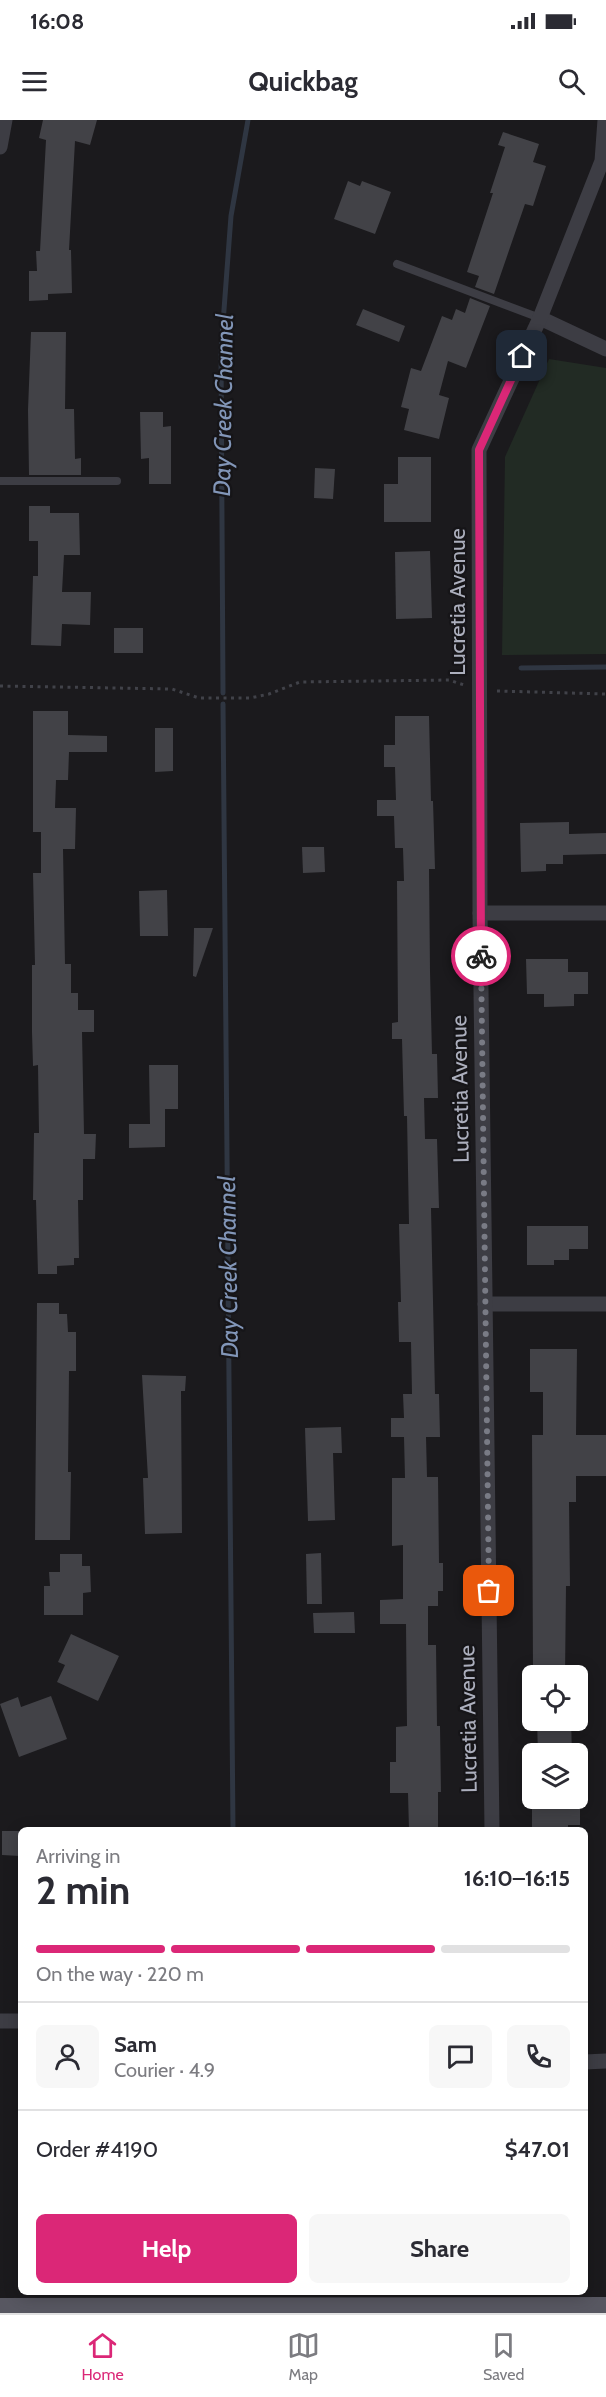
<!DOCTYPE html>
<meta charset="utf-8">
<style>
body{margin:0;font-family:Cabin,sans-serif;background:#f7f7f7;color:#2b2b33;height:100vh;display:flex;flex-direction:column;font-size:22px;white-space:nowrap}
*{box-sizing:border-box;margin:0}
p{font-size:20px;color:#7c7c81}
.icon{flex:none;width:33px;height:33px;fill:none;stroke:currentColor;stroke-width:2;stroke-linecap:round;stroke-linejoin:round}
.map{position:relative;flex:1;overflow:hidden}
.sheet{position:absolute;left:18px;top:1707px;width:570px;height:468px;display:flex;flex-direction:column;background:#fff;border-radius:9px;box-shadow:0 3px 15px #0003}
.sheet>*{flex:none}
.fabs{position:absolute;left:522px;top:1545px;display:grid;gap:12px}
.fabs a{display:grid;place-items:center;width:66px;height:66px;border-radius:9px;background:#fff;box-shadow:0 3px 15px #0003;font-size:30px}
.pin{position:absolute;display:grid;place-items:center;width:51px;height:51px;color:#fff;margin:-26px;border-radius:12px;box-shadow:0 3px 9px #0006}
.courier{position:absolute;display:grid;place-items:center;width:60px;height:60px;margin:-30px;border:4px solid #db2777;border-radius:50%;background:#fff;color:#222;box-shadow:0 2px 8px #0007}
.overview em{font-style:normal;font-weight:800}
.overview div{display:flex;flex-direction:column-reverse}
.overview{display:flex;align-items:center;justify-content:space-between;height:102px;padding:0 18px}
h1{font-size:39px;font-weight:800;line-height:45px}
.bar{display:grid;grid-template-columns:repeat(4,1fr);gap:9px 6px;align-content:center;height:72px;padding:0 18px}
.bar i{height:8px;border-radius:4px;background:#e1e1e2}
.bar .selected{background:#db2777}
.bar p{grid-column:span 4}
.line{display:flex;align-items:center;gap:15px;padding:0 18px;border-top:2px solid #e1e1e2}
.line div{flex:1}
.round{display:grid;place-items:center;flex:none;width:63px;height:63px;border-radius:9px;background:#f7f7f7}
.primary-button{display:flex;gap:12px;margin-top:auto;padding:12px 18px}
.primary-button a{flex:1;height:69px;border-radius:9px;background:#db2777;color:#fff;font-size:24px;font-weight:800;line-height:69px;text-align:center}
.primary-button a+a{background:#f7f7f7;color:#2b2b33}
.status{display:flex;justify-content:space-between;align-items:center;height:42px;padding:0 30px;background:#fff;direction:ltr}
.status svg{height:16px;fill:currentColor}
header{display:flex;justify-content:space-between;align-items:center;height:78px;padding:0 18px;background:#fff;font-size:27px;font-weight:800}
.dock{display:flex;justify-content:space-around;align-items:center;height:84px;border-top:2px solid #e1e1e2;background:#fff;font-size:16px;color:#7c7c81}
.dock a{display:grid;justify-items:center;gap:3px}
.dock .selected{color:#db2777}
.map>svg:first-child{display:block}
.green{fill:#222b24}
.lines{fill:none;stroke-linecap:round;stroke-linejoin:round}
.stream{stroke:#2f3642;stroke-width:5}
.building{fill:#424247}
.path{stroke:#414249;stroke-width:3;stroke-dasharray:3 4.5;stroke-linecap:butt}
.service{stroke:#3d3d44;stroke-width:8}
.minor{stroke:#3d3d44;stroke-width:15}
.primary{stroke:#575761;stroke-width:22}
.done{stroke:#797b85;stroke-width:6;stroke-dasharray:0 10.8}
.route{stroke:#db2777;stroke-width:8}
.labels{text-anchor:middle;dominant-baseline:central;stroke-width:4.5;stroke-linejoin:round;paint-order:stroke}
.street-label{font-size:22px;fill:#acafbd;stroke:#161518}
.water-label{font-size:24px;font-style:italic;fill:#8296b8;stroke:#161518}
</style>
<div class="status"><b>16:08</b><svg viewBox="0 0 49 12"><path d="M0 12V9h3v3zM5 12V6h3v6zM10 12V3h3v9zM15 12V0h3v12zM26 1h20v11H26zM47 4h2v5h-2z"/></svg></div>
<header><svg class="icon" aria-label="menu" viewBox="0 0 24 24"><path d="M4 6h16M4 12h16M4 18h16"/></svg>Quickbag<svg class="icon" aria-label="search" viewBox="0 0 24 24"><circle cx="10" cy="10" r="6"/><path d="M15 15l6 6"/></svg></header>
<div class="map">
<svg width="606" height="2193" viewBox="0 0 606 2193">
<rect width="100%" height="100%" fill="#1b1a1d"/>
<!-- green -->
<polygon class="green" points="549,239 606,248 606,534 502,535 505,337"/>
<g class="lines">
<!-- stream -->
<g class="stream">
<polyline points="521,548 606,547"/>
<polyline points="223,573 221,230 231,96 248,0"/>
<polyline points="223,584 233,1710"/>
</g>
</g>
<!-- building -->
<g class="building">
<polygon points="43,0 97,0 90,25 75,21 69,130 71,130 72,173 48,174 48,180 29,181 29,151 37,151 36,131 40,131 46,20 39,18"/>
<polygon points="503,12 539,24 533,42 546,46 533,86 525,84 494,174 475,167 479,156 467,152 493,73 490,73 505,27 498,25"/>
<polygon points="348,61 360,66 362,61 391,72 375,114 334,99"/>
<polygon points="470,178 490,186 466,248 448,241 439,275 449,278 439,319 404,310 409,289 401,287 411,248 421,251 442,196 452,200 456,189 465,193"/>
<polygon points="363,189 405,206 399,222 356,205"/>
<polygon points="31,212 66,212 65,289 74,289 75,339 81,338 81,355 29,355 28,290"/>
<polygon points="140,292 163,292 163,307 171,306 171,364 149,364 149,338 141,339"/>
<polygon points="398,337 431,337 431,402 384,402 384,364 398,364"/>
<polygon points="315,348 335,349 333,379 314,378"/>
<polygon points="29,386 50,386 50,393 79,393 80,435 64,435 62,472 91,472 90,505 62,504 61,526 31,525 33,456 38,456 38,421 29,421"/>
<polygon points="430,431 432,498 396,499 395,432"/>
<rect x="114" y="508" width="29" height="25"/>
<polygon points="33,591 68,591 68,615 107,616 107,632 69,632 68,660 56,660 55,688 76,688 75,729 63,729 65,844 71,844 71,873 78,873 78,890 94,890 94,912 82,912 84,1014 96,1014 95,1039 83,1039 83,1080 78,1080 79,1138 74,1138 74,1145 57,1146 57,1154 38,1154 36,1080 33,1080 34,1013 39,1013 38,945 33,946 32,912 32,845 35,845 33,753 41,753 41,712 33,712"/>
<polygon points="395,596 429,596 431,681 433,681 435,749 429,749 430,851 432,934 437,934 438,978 424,978 425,1019 437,1019 439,1088 431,1088 435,1274 439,1274 440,1317 426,1317 427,1357 438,1357 439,1443 443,1443 443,1471 438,1471 438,1486 428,1486 428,1525 436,1525 437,1606 440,1606 441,1672 438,1672 438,1710 409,1710 408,1673 390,1673 390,1642 396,1642 396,1607 407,1606 406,1504 380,1504 380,1480 403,1479 403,1425 392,1426 392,1358 405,1358 404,1317 391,1317 391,1298 404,1298 403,1274 412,1274 411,1222 399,1222 398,1182 401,1182 399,1104 409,1104 407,996 404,996 402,919 392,919 392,903 398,902 397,761 404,761 403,728 395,728 394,696 377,696 377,680 396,680 395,647 384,647 384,625 395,625"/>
<polygon points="155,608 173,608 173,651 155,652"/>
<polygon points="569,702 569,714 606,713 606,734 563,735 563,744 546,744 546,751 521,752 520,703"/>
<polygon points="302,727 324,727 325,752 303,753"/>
<polygon points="167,770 168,816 140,816 139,771"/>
<polygon points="194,808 213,808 196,857 193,856"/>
<polygon points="526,839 568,839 568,852 588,852 588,874 574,874 574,886 544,887 544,874 527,874"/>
<polygon points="149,945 178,945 178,989 165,989 165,1027 129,1028 129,1004 150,1004"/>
<polygon points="527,1106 588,1106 588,1129 569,1129 569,1140 554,1140 554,1145 527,1145"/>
<polygon points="37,1183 59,1183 59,1194 67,1194 68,1212 76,1212 76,1251 69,1251 68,1352 71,1352 70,1420 35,1420"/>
<polygon points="530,1229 577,1229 576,1315 606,1315 606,1356 576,1356 576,1382 569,1382 570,1466 566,1466 565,1556 533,1555 532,1315 543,1315 543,1272 530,1272"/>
<polygon points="142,1255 186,1256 185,1271 181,1271 182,1413 145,1414 143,1358 148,1358"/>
<polygon points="341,1307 342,1333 333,1333 335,1400 308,1401 305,1308"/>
<polygon points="321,1433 322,1484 307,1484 306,1434"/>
<polygon points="60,1434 82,1434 82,1446 90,1446 91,1472 83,1473 83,1495 44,1495 44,1466 50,1466 49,1452 60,1452"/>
<polygon points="354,1492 355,1513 314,1513 313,1493"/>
<polygon points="71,1514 119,1536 98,1581 57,1562 65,1545 58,1542"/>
<polygon points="51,1576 67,1619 19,1637 0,1584 18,1577 21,1587"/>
<polygon points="537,1600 571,1600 572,1634 538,1634"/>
<polygon points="546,1678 580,1678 580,1705 568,1705 568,1710 532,1710 532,1681 546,1681"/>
<polygon points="2,1711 21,1711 20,1736 2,1735"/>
</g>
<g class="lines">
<!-- path -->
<g class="path">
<polyline points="0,566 172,569 199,578 250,578 269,574 300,562 449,560 464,565"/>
<polyline points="497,571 606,574"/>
</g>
<!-- service -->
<g class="service">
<polyline points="397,144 540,198"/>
<polyline points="0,361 117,361"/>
</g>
<!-- minor -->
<g class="minor">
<polyline points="0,27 5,0"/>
<polyline points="540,198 606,229"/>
<polyline points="480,793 606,793"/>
<polyline points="485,1184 606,1184"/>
<polyline points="492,1710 480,793 479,330 540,198 602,41 605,0"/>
<polyline points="0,1901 21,1901"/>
<polyline points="585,1942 606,1941"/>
</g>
<!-- primary -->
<polyline class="primary" points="0,2189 606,2188"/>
</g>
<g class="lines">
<!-- done -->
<polyline class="done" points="481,836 489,1471"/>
<!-- route -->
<polyline class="route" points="481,836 479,330 522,236"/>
</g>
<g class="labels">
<!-- street labels -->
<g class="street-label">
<text transform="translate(457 482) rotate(-90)">Lucretia Avenue</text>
<text transform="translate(460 969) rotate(-91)">Lucretia Avenue</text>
<text transform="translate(468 1599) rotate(-91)">Lucretia Avenue</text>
</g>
<!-- water labels -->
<g class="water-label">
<text transform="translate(223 285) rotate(-89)">Day Creek Channel</text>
<text transform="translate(228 1147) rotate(-91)">Day Creek Channel</text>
</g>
</g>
</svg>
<div class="fabs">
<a><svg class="icon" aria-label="locate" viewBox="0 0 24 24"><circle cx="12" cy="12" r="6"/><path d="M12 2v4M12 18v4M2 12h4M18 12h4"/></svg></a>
<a><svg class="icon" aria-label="layers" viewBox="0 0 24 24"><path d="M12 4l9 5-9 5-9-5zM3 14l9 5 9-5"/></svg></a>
</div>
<div class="pin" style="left:489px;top:1471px;background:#ea580c"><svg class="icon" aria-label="bag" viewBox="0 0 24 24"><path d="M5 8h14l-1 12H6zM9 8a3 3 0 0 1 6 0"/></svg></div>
<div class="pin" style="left:522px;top:236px;background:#1f2937"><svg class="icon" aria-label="home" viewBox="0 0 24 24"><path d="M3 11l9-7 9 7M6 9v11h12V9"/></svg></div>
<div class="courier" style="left:481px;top:836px"><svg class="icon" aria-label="bike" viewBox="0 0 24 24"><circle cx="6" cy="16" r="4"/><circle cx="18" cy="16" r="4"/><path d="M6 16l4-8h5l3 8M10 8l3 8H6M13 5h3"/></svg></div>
<section class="sheet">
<div class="overview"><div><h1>2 min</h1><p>Arriving in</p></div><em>16:10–16:15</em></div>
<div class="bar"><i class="selected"></i><i class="selected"></i><i class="selected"></i><i></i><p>On the way · 220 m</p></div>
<div class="line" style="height:108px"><a class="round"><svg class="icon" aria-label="person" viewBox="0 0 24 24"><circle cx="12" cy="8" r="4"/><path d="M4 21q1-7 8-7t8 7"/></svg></a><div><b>Sam</b><p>Courier · 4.9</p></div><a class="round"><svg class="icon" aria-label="chat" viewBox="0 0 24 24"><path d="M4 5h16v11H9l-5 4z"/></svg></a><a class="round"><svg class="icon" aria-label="phone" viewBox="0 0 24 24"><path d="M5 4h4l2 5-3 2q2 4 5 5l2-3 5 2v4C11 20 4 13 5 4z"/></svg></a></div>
<div class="line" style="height:78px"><div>Order #4190</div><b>$47.01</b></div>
<div class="primary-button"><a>Help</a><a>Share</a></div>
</section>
</div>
<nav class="dock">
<a class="selected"><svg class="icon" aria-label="home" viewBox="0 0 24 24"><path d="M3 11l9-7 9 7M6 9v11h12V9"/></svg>Home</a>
<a><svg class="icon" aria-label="map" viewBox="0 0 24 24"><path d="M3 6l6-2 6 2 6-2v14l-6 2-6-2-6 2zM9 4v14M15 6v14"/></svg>Map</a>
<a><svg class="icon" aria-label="saved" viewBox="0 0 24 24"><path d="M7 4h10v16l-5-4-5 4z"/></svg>Saved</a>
</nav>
